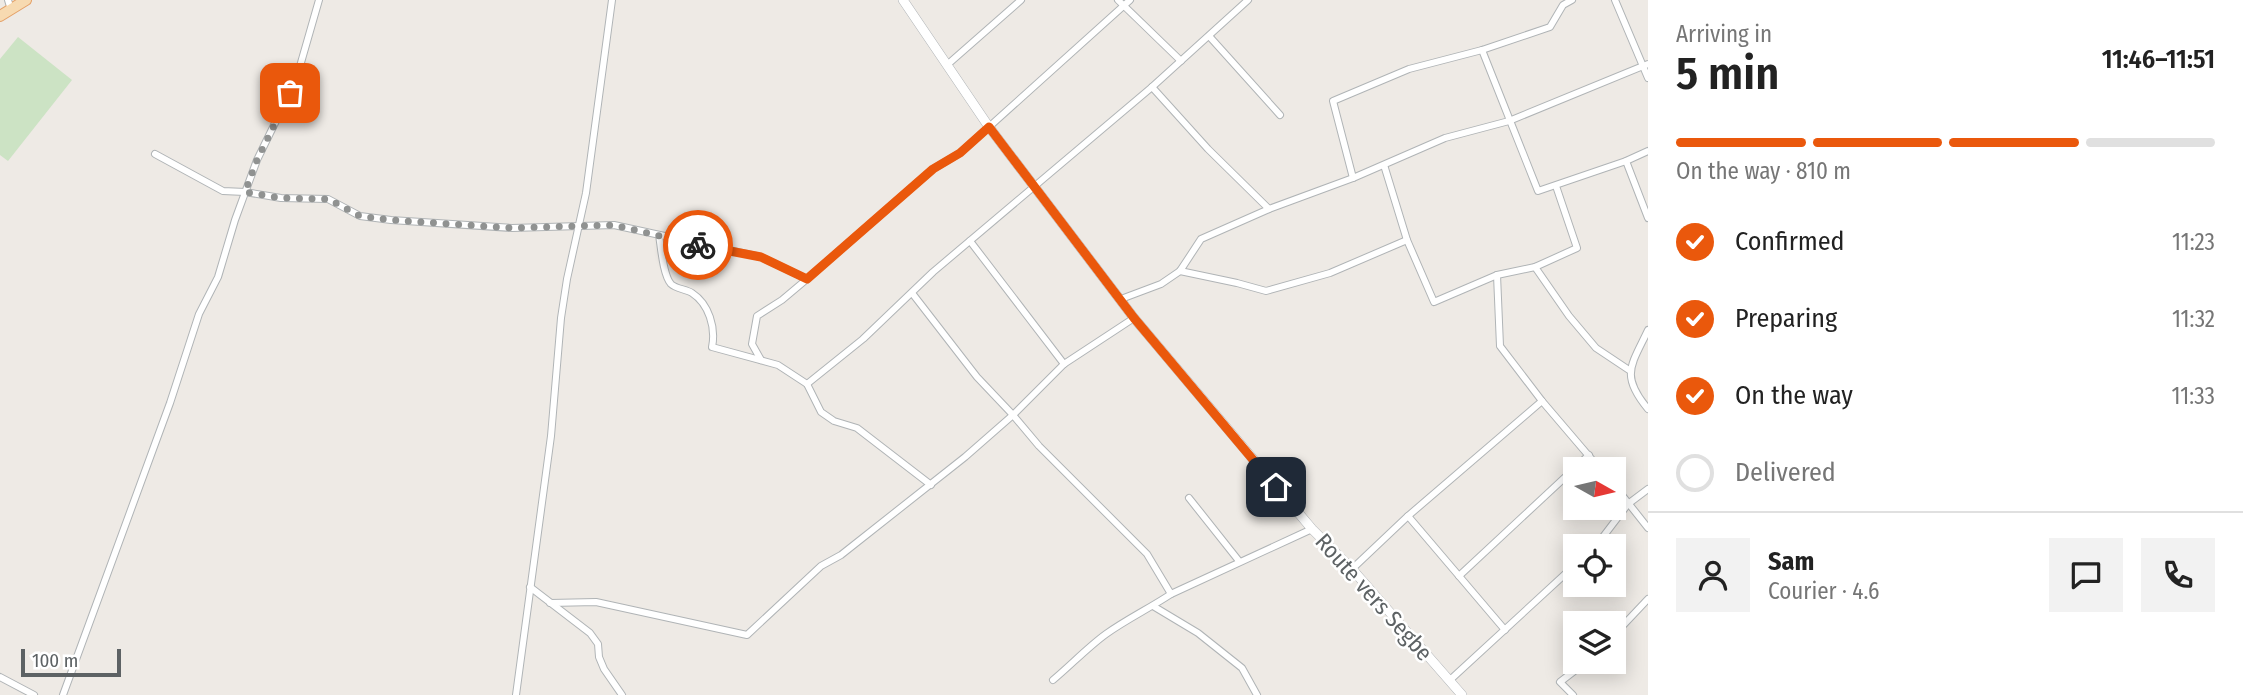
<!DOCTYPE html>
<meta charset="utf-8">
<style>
body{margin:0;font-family:"Fira Sans Condensed",sans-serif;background:#f2f2f2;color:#222;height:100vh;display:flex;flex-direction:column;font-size:26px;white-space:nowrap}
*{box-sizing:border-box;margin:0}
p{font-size:23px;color:#767676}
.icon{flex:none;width:38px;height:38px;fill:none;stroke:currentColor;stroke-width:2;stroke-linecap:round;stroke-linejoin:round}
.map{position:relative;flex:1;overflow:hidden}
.details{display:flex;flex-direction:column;background:#fff;width:595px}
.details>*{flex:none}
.needle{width:46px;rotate:98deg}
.buttons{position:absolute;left:1563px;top:457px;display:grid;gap:14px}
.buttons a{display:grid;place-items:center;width:63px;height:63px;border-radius:0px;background:#fff;box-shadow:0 4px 18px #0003;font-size:35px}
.scale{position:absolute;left:21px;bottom:18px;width:100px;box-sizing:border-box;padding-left:7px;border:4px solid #5d6264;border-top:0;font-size:19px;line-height:24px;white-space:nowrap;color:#5d6264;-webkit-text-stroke:5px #fff;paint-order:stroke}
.pin{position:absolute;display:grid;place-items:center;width:60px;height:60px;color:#fff;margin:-30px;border-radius:14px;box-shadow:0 4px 10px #0006}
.courier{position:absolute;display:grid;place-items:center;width:70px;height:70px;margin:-35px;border:5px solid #ea580c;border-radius:50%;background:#fff;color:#222;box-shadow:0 2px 9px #0007}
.overview em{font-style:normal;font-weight:600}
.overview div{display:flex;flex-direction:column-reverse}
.overview{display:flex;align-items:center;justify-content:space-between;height:119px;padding:0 28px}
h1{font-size:46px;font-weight:600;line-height:52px}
.bar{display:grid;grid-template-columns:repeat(4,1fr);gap:10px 7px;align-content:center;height:84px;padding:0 28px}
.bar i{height:9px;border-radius:5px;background:#e0e0e0}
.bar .current{background:#ea580c}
.bar p{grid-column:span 4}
.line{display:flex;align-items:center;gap:18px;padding:0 28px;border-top:2px solid #e0e0e0}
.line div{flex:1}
.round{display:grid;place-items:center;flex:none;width:74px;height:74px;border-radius:0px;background:#f2f2f2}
ol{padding:0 28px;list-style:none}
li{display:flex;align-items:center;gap:21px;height:77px}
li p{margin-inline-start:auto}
li .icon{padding:7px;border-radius:50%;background:#ea580c;color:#fff;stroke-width:4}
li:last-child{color:#767676}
li i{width:38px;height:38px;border:4px solid #e0e0e0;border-radius:50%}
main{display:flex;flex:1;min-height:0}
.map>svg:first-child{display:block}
.green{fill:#cce3c4}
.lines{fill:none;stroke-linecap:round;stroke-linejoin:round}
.street-casing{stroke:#b0b4b6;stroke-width:8}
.secondary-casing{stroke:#b0b4b7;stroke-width:10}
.primary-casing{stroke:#e4a168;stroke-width:12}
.street{stroke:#fff;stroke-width:6}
.secondary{stroke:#fff;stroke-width:9}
.primary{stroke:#f7dab1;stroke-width:10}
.done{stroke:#909291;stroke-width:7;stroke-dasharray:0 12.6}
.route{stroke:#ea580c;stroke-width:9}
.labels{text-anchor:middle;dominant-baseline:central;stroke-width:5;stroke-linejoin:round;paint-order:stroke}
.street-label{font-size:23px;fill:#5d6264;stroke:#fff}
</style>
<main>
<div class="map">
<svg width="1648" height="695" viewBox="0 0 1648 695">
<rect width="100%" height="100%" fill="#eeeae5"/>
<!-- green -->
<polygon class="green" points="18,37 72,80 8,161 0,155 0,59"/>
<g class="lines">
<!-- street casing -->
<g class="street-casing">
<g id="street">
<polyline points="8,0 11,10"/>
<polyline points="1118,0 1181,61"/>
<polyline points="1615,0 1648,78"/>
<polyline points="1209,36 1280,115"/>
<polyline points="1482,50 1538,191 1626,161 1648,151"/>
<polyline points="947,65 1021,0"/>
<polyline points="1152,87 1208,149 1269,209"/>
<polyline points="155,154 223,191 245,192 281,198 328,199 360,216 391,220 512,228 614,225 761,257 807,279 933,169 960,153 1130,0"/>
<polyline points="1626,161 1648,218"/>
<polyline points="1384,165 1407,240 1434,302 1497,275 1535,267 1577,248 1556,186"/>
<polyline points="1353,178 1333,101 1409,69 1482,50 1550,27 1563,5 1572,0"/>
<path d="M659,235C661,247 663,275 671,284C676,289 686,289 692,293C709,304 716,328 712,347L778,365L807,384L821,412L834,421L857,428L931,485"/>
<polyline points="970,241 1064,364"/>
<polyline points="1535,267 1569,316 1596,348 1629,370"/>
<polyline points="1180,271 1237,283 1266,291 1330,273 1407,240"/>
<polyline points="1497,275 1500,346 1542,401 1600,469"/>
<polyline points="912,293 977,377 1013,415 1039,446 1147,554 1171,594"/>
<polyline points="1121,299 1161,284 1180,271 1201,239 1269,209 1353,178 1445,138 1509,121 1648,64"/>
<path d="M1648,330C1631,366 1620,375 1648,409"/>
<polyline points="761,360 752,344 757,316 782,300 807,279"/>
<polyline points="807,384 863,339 933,272 1152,87 1248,0"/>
<polyline points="1614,485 1648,528"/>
<polyline points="1189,498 1239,561"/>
<polyline points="1408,516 1505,630"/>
<polyline points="1596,546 1628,504 1648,489"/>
<polyline points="1352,569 1408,516 1542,401"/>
<polyline points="1459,576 1589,455"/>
<polyline points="530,587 590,633 598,644 599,657 604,669 622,695"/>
<polyline points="550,603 596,602 747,635 821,566 841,555 965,457 1013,415 1064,364 1134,318"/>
<polyline points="1153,606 1198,633 1242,668 1257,695"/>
<polyline points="1614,635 1648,599"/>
<polyline points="0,677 34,695"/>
<path d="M1053,680C1071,665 1088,647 1106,634C1127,619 1150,608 1171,594L1312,529"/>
<polyline points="1450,680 1575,565"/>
<polyline points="63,695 170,403 199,314 218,277 235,220 257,160 296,80 319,0"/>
<polyline points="516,695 551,436 561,318 567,279 586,193 612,0"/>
<polyline points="1573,695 1560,682 1586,662"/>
</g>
</g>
<!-- secondary casing -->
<g class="secondary-casing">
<polyline id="secondary" points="903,0 989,127 1134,318 1312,529 1352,569 1462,695"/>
</g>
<!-- primary casing -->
<g class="primary-casing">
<polyline id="primary" points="0,16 26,0"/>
</g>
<!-- street -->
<use href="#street" class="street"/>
<!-- secondary -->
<use href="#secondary" class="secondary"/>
<!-- primary -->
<use href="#primary" class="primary"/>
</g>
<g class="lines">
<!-- done -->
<polyline class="done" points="290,93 257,160 245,192 281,198 328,199 360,216 391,220 512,228 614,225 698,245"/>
<!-- route -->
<polyline class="route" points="698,245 761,257 807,279 933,169 960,153 989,127 1134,318 1276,487"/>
</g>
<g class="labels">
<!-- street labels -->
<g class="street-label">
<text transform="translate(1374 597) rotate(48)">Route vers Segbe</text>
</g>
</g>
</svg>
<div class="buttons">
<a><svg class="needle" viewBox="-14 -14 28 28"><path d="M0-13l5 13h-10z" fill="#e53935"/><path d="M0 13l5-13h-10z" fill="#767676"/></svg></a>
<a><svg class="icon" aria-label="locate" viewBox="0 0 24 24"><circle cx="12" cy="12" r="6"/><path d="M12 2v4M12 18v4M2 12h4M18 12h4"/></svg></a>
<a><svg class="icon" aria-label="layers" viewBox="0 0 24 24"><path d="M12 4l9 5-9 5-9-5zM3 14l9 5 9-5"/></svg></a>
</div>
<div class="scale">100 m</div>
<div class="pin" style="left:290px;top:93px;background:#ea580c"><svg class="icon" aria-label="bag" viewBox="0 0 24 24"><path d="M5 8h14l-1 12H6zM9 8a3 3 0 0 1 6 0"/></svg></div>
<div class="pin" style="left:1276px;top:487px;background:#1f2937"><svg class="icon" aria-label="home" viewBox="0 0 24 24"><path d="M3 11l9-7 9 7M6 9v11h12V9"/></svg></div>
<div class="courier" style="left:698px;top:245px"><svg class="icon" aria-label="bike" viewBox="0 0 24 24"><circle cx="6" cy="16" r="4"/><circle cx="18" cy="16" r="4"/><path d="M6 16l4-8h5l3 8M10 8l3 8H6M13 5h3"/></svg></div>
</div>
<section class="details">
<div class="overview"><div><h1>5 min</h1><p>Arriving in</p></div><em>11:46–11:51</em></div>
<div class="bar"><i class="current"></i><i class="current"></i><i class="current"></i><i></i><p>On the way · 810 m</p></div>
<ol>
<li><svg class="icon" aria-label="check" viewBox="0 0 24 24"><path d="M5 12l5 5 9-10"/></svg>Confirmed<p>11:23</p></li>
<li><svg class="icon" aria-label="check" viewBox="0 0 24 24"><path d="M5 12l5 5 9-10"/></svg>Preparing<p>11:32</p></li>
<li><svg class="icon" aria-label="check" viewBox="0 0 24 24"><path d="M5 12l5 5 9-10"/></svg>On the way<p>11:33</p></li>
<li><i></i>Delivered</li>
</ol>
<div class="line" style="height:126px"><a class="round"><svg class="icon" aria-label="person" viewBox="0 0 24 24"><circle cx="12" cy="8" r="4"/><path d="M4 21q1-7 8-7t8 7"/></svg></a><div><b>Sam</b><p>Courier · 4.6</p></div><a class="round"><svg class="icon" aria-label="chat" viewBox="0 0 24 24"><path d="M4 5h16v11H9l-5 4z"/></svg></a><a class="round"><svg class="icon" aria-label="phone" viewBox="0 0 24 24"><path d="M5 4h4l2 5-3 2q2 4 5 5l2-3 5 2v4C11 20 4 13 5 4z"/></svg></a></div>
</section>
</main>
